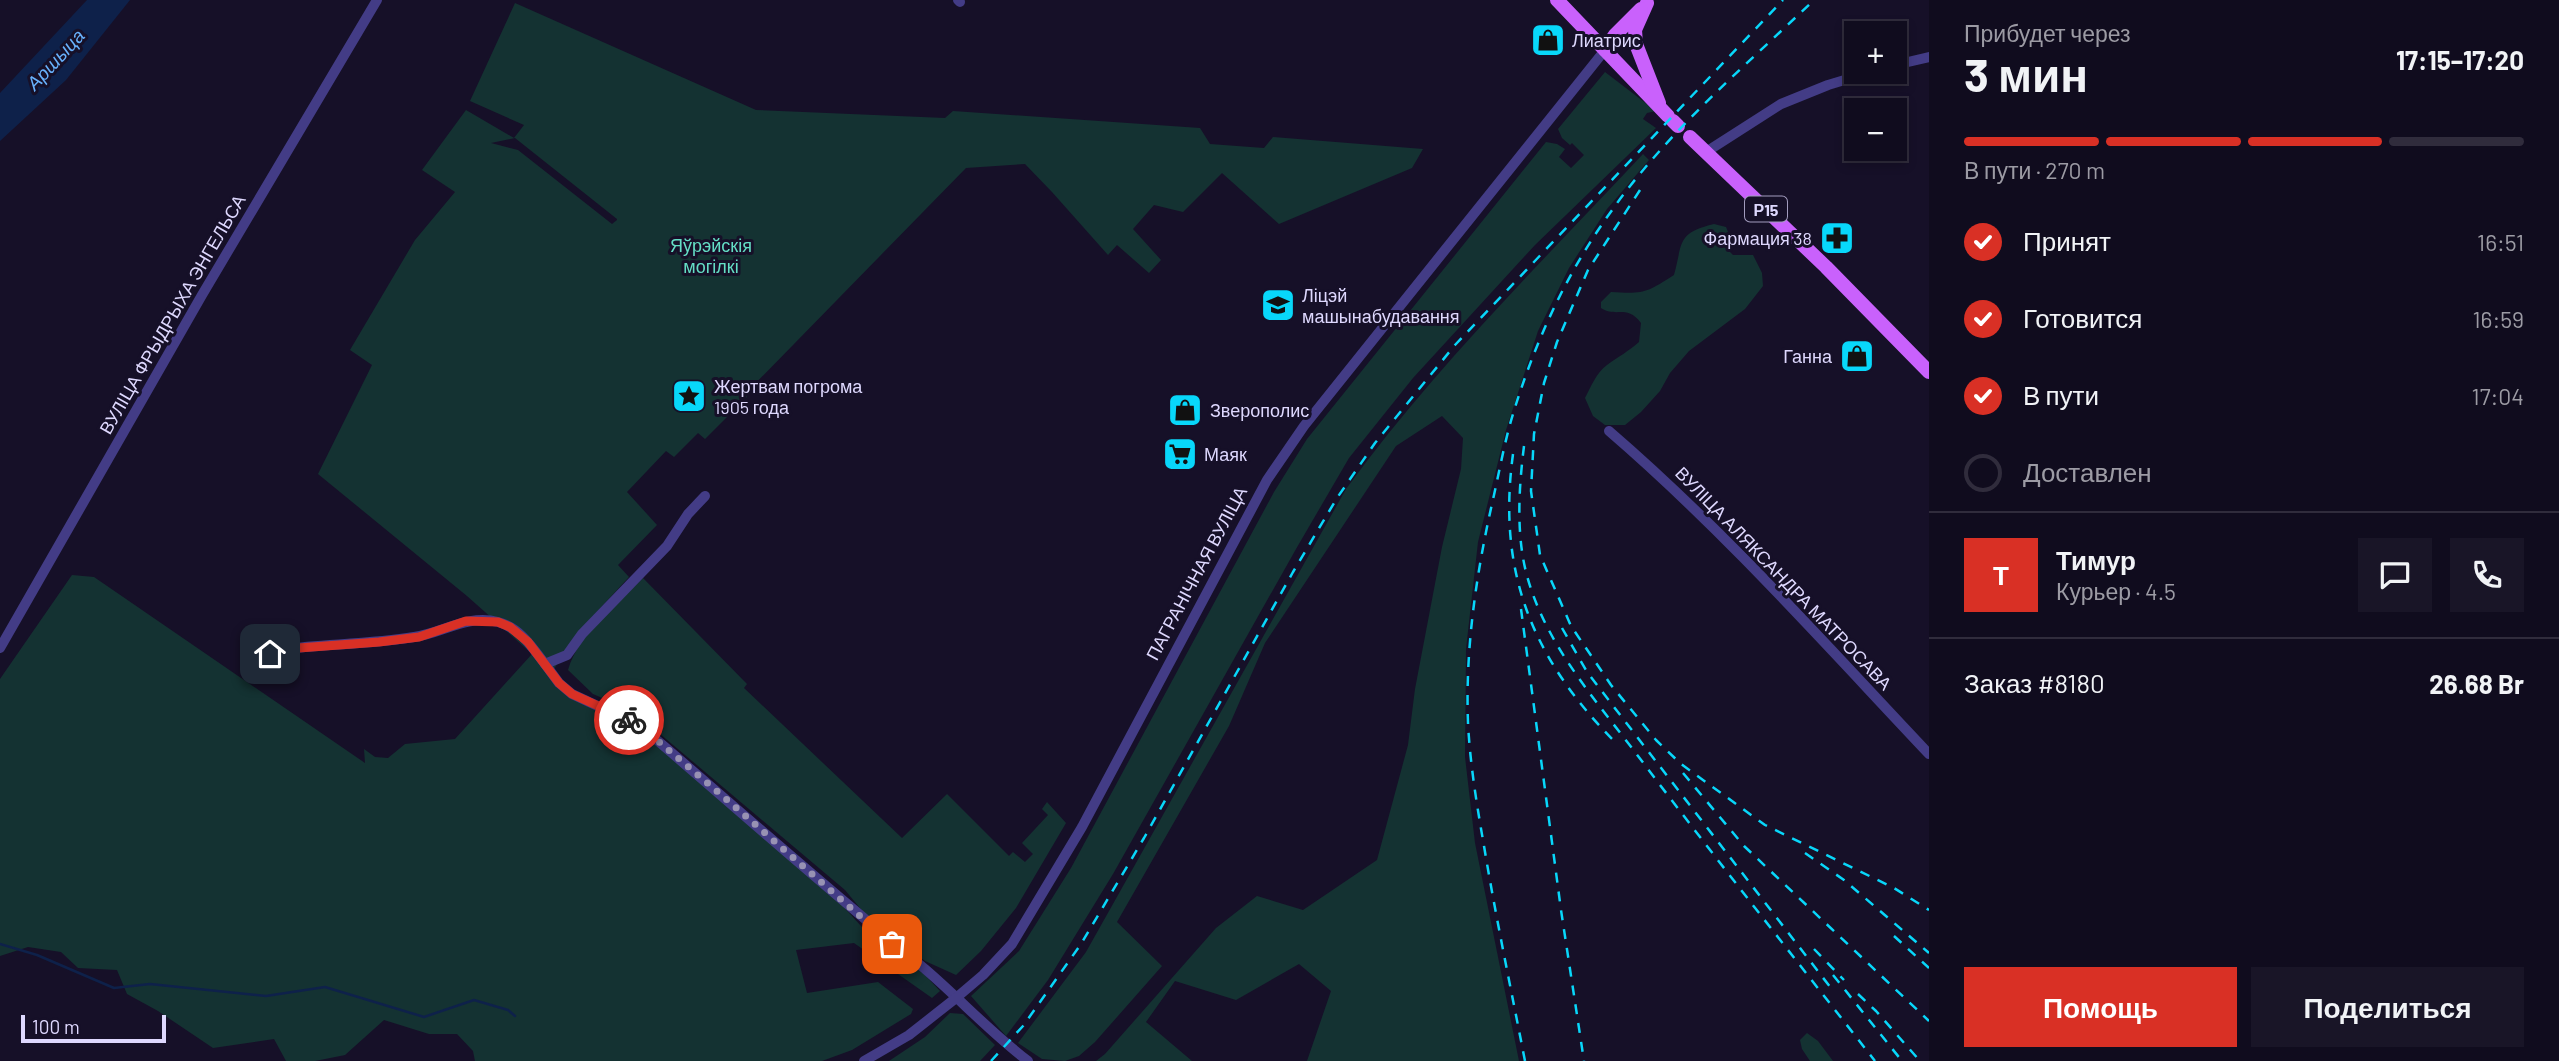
<!DOCTYPE html>
<html lang="ru">
<meta charset="utf-8">
<style>
body{margin:0;font-family:Barlow,sans-serif;background:#191527;color:#f1f3f6;height:100vh;display:flex;flex-direction:column;font-size:26px;white-space:nowrap}
*{box-sizing:border-box;margin:0}
p{font-size:23px;color:#9c9ba4}
.icon{flex:none;width:38px;height:38px;fill:none;stroke:currentColor;stroke-width:2;stroke-linecap:round;stroke-linejoin:round}
.map{position:relative;flex:1;overflow:hidden}
.sheet{display:flex;flex-direction:column;background:#100c1e;width:630px}
.sheet>*{flex:none}
.fabs{position:absolute;left:1844px;top:21px;display:grid;gap:14px}
.fabs a{display:grid;place-items:center;width:63px;height:63px;border-radius:0px;background:#100c1e;box-shadow:0 4px 10px #0003,0 0 0 2px #302c3c;font-size:35px}
.scale{position:absolute;left:21px;bottom:18px;width:145px;box-sizing:border-box;padding-left:7px;border:4px solid #ded8fe;border-top:0;font-size:19px;line-height:24px;white-space:nowrap;color:#ded8fe;-webkit-text-stroke:5px #161028;paint-order:stroke}
.pin{position:absolute;display:grid;place-items:center;width:60px;height:60px;color:#fff;margin:-30px;border-radius:14px;box-shadow:0 4px 10px #0006}
.courier{position:absolute;display:grid;place-items:center;width:70px;height:70px;margin:-35px;border:5px solid #d93025;border-radius:50%;background:#fff;color:#222;box-shadow:0 2px 9px #0007}
.summary em{font-style:normal;font-weight:700}
.summary div{display:flex;flex-direction:column-reverse}
.summary{display:flex;align-items:center;justify-content:space-between;height:119px;padding:0 35px}
h1{font-size:46px;font-weight:700;line-height:52px}
.bar{display:grid;grid-template-columns:repeat(4,1fr);gap:10px 7px;align-content:center;height:84px;padding:0 35px}
.bar i{height:9px;border-radius:5px;background:#302c3c}
.bar .active{background:#d93025}
.bar p{grid-column:span 4}
.line{display:flex;align-items:center;gap:18px;padding:0 35px;border-top:2px solid #302c3c}
.line div{flex:1}
.round{display:grid;place-items:center;flex:none;width:74px;height:74px;border-radius:0px;background:#191527}
ol{padding:0 35px;list-style:none}
li{display:flex;align-items:center;gap:21px;height:77px}
li p{margin-inline-start:auto}
li .icon{padding:7px;border-radius:50%;background:#d93025;color:#fff;stroke-width:4}
li:last-child{color:#9c9ba4}
li i{width:38px;height:38px;border:4px solid #302c3c;border-radius:50%}
.button{display:flex;gap:14px;margin-top:auto;padding:14px 35px}
.button a{flex:1;height:80px;border-radius:0px;background:#d93025;color:#fff;font-size:28px;font-weight:700;line-height:80px;text-align:center}
.button a+a{background:#191527;color:#f1f3f6}
main{display:flex;flex:1;min-height:0}
.map>svg:first-child{display:block}
.green{fill:#143232;fill-rule:evenodd}
.water{fill:#0e214a}
.lines{fill:none;stroke-linecap:round;stroke-linejoin:round}
.stream{stroke:#0e214a;stroke-width:2.5}
.minor{stroke:#433c86;stroke-width:10}
.major{stroke:#c961fc;stroke-width:14}
.rail{stroke:#08d7fa;stroke-width:2.5;stroke-dasharray:10 9;stroke-linecap:butt}
.done{stroke:#9892b3;stroke-width:7;stroke-dasharray:0 12.6}
.route{stroke:#d93025;stroke-width:9}
.labels{text-anchor:middle;dominant-baseline:central;stroke-width:6;stroke-linejoin:round;paint-order:stroke}
.shield{fill:#161028;stroke:#a29cbe;stroke-width:2}
.shield-label{font-size:16px;font-weight:bold;fill:#ded8fe}
.poi-label{font-size:18px;fill:#ded8fe;stroke:#161028;text-anchor:start}
.park-label{font-size:18px;fill:#64dec5;stroke:#161028}
.street-label{font-size:18px;fill:#ded8fe;stroke:#161028}
.water-label{font-size:19px;font-style:italic;fill:#68b1fc;stroke:#161028}
</style>
<main>
<div class="map">
<svg width="1929" height="1061" viewBox="0 0 1929 1061">
<rect width="100%" height="100%" fill="#161028"/>
<!-- green -->
<g class="green">
<path d="M515,3L756,110L945,118L953,111L1200,128L1210,144L1264,148L1273,137L1423,149L1412,168L1279,224L1222,173L1183,212L1154,205L1133,229L1161,260L1149,273L1117,245L1108,255L1052,192L1025,164L966,168L747,392V397L705,439L698,433L674,457L666,451L627,492L657,525L618,565L629,577L579,631L552,672L582,698L629,721L833,895L870,936L924,974L940,991L932,998L854,943L796,950L807,993L878,982L913,1009L911,1014L852,1050L822,1061H475L473,1051L457,1034H429L384,1020L345,1055L315,1061H286L274,1039L213,1048L158,1011L127,994L117,970L78,968L61,952L28,947L0,956V679L72,575L94,577L365,763L364,749L375,757L388,758L405,744L455,739L532,654L467,596L318,474L372,365L350,350L415,240L455,192L422,170L466,110L514,138L524,125L470,101ZM515,138L617,219V220L612,224L518,150L491,143Z"/>
<polygon points="1605,72 1656,111 1647,113 1643,119 1656,128 1535,245 1413,378 1349,458 1296,549 1113,874 1048,980 1006,1036 971,996 1019,951 1071,868 1274,492 1307,439 1546,142 1557,144 1565,149 1559,157 1571,168 1584,155 1572,143 1570,145 1562,138 1558,129"/>
<path d="M1643,154L1649,160L1607,209L1569,268L1538,331L1506,430L1478,542L1466,649L1465,757L1475,843L1519,1061H1307L1331,991L1299,964L1236,1000L1175,981L1146,1022L1192,1061H1096L1105,1054L1216,928L1257,896L1303,910L1377,860L1408,745L1415,689L1442,547L1461,469L1463,438L1442,416L1396,446L1265,643L1229,726L1117,922L1162,966L1095,1042L1079,1056L1065,1061L1042,1059L1018,1043L1086,952L1346,489C1434,368 1541,263 1643,154Z"/>
<path d="M1714,224L1726,227L1730,237L1726,248L1733,255H1753L1762,273L1763,286L1745,309L1689,351L1670,373L1660,391L1641,412L1625,425H1605L1593,416L1585,398C1591,387 1596,373 1607,365C1618,357 1629,351 1639,342L1641,323C1627,304 1616,318 1601,308V302L1611,292C1644,294 1646,293 1674,275C1683,243 1676,233 1714,224Z"/>
<path d="M643,578L747,684L744,688L902,838L947,794L1009,856L1013,852L1025,862L1033,854L1022,843L1048,815L1042,809L1047,802L1066,823L1016,908L981,951L956,975L925,961L874,925L845,890L634,712L593,694L568,670C580,631 615,606 643,578Z"/>
<polygon points="950,1013 963,1014 995,1045 980,1061 889,1061 925,1037"/>
<polygon points="1807,1033 1818,1041 1833,1061 1810,1061 1802,1049 1800,1040"/>
</g>
<!-- water -->
<polygon class="water" points="87,0 130,0 66,80 0,141 0,93"/>
<g class="lines">
<!-- stream -->
<polyline class="stream" points="0,944 37,955 114,988 150,984 266,996 325,987 424,1017 474,1000 508,1010 515,1016"/>
<!-- minor -->
<g class="minor">
<polyline points="958,0 960,2"/>
<polyline points="1895,65 1929,57"/>
<polyline points="1706,152 1781,104 1828,85 1871,72"/>
<path d="M1609,431C1724,530 1825,644 1929,754"/>
<path d="M705,496L688,514L667,546L582,634L567,655L545,664L559,683L572,694L632,722L651,735C742,813 832,893 925,969C960,999 991,1033 1028,1061"/>
<polyline points="0,648 202,295 377,0"/>
<path d="M270,654L285,649C328,644 371,644 414,637C443,633 467,614 498,622C520,628 532,647 545,664"/>
<polyline points="864,1061 909,1035 956,998 983,975 1012,944 1082,827 1267,480 1304,426 1605,50"/>
</g>
<!-- major -->
<g class="major">
<polyline points="1557,0 1668,116"/>
<polyline points="1647,3 1635,30 1636,44 1659,103"/>
<polyline points="1605,50 1615,35 1641,9"/>
<polyline points="1673,121 1678,126"/>
<polyline points="1690,137 1826,267 1929,372"/>
</g>
<!-- rail -->
<g class="rail">
<polyline points="1640,190 1588,270 1557,342 1544,383 1534,434 1531,491 1540,555 1571,626 1611,685 1656,740 1681,764 1765,825 1894,888 1929,910"/>
<path d="M1524,446C1519,486 1516,532 1526,572C1544,643 1595,699 1638,756C1716,859 1796,960 1875,1061"/>
<path d="M1513,454C1497,572 1532,658 1615,742"/>
<polyline points="1521,609 1561,910 1584,1061"/>
<polyline points="1562,628 1587,672 1834,992"/>
<polyline points="1683,773 1744,846 1929,1021"/>
<polyline points="1805,853 1844,880 1929,953"/>
<polyline points="1894,936 1929,968"/>
<polyline points="1814,949 1844,980"/>
<polyline points="1833,975 1902,1061"/>
<polyline points="1858,994 1876,1011 1920,1061"/>
<polyline points="991,1061 1023,1026 1081,944 1144,838 1293,572 1337,498 1375,443 1455,345 1783,0"/>
<path d="M1525,1061C1511,989 1496,918 1484,846C1477,806 1470,764 1468,723C1465,646 1477,569 1494,495C1500,468 1505,440 1513,414C1535,342 1566,274 1610,213C1666,133 1744,67 1814,0"/>
</g>
</g>
<g class="lines">
<!-- done -->
<polyline class="done" points="629,720 651,735 725,798 892,944"/>
<!-- route -->
<polyline class="route" points="270,654 285,649 379,642 419,637 466,621 498,622 510,627 528,642 559,683 572,694 629,720"/>
</g>
<!-- icons -->
<defs>
<g id="shop-square" transform="scale(1.75)"><rect x="-9" y="-9" width="18" height="18" rx="4" fill="#08d7fa" stroke="#161028"/><path d="M-5-2.5h2.3a2.7 3.5 0 0 1 5.4 0H5L5.5 6h-11ZM-1.5-2.5h3a1.5 2.3 0 0 0-3 0Z" fill="#111"/></g>
<g id="pharmacy-square" transform="scale(1.75)"><rect x="-9" y="-9" width="18" height="18" rx="4" fill="#08d7fa" stroke="#161028"/><path d="M-2-6h4v4h4v4h-4v4h-4v-4h-4v-4h4Z" fill="#111"/></g>
<g id="university-square" transform="scale(1.75)"><rect x="-9" y="-9" width="18" height="18" rx="4" fill="#08d7fa" stroke="#161028"/><path d="M0-5L7-2L0 1L-7-2ZM-4 1L0 2.5L4 1V4Q0 6-4 4Z" fill="#111"/></g>
<g id="sight-square" transform="scale(1.75)"><rect x="-9" y="-9" width="18" height="18" rx="4" fill="#08d7fa" stroke="#161028"/><path d="M0-6L1.8-2.2L6-1.7L2.9 1.2L3.7 5.4L0 3.3L-3.7 5.4L-2.9 1.2L-6-1.7L-1.8-2.2Z" fill="#111"/></g>
<g id="supermarket-square" transform="scale(1.75)"><rect x="-9" y="-9" width="18" height="18" rx="4" fill="#08d7fa" stroke="#161028"/><path d="M-6-5.5h2.5l.6 2H6L4.5 2H-2.5L-4.4-4H-6ZM-1.5 3.2a1.3 1.3 0 1 0 .1 0ZM3 3.2a1.3 1.3 0 1 0 .1 0Z" fill="#111"/></g>
</defs>
<g fill-rule="evenodd">
<use href="#shop-square" x="1548" y="40"/>
<use href="#pharmacy-square" x="1837" y="238"/>
<use href="#university-square" x="1278" y="305"/>
<use href="#shop-square" x="1857" y="356"/>
<use href="#sight-square" x="689" y="396"/>
<use href="#shop-square" x="1185" y="410"/>
<use href="#supermarket-square" x="1180" y="454"/>
</g>
<g class="labels">
<!-- shield labels -->
<rect class="shield" x="1745" y="196.5" width="42" height="25" rx="5"/>
<g class="shield-label">
<text x="1766" y="209">Р15</text>
</g>
<!-- poi labels -->
<g class="poi-label">
<text x="1572" y="40">Лиатрис</text>
<text x="1812" y="238" text-anchor="end">Фармация 38</text>
<text x="1302" y="295">Ліцэй<tspan x="1302" dy="21">машынабудавання</tspan></text>
<text x="1832" y="356" text-anchor="end">Ганна</text>
<text x="714" y="386">Жертвам погрома<tspan x="714" dy="21">1905 года</tspan></text>
<text x="1210" y="410">Зверополис</text>
<text x="1204" y="454">Маяк</text>
</g>
<!-- park labels -->
<g class="park-label">
<text x="711" y="245">Яўрэйскія<tspan x="711" dy="21">могілкі</tspan></text>
</g>
<!-- street labels -->
<g class="street-label">
<text transform="translate(172 314) rotate(-60)">ВУЛІЦА ФРЫДРЫХА ЭНГЕЛЬСА</text>
<text transform="translate(1196 573) rotate(-62)">ПАГРАНІЧНАЯ ВУЛІЦА</text>
<text transform="translate(1784 578) rotate(46)">ВУЛІЦА АЛЯКСАНДРА МАТРОСАВА</text>
</g>
<!-- water labels -->
<g class="water-label">
<text transform="translate(55 59) rotate(-47)">Аршыца</text>
</g>
</g>
</svg>
<div class="fabs">
<a>+</a>
<a>−</a>
</div>
<div class="scale">100 m</div>
<div class="pin" style="left:892px;top:944px;background:#ea580c"><svg class="icon" aria-label="bag" viewBox="0 0 24 24"><path d="M5 8h14l-1 12H6zM9 8a3 3 0 0 1 6 0"/></svg></div>
<div class="pin" style="left:270px;top:654px;background:#1f2937"><svg class="icon" aria-label="home" viewBox="0 0 24 24"><path d="M3 11l9-7 9 7M6 9v11h12V9"/></svg></div>
<div class="courier" style="left:629px;top:720px"><svg class="icon" aria-label="bike" viewBox="0 0 24 24"><circle cx="6" cy="16" r="4"/><circle cx="18" cy="16" r="4"/><path d="M6 16l4-8h5l3 8M10 8l3 8H6M13 5h3"/></svg></div>
</div>
<section class="sheet">
<div class="summary"><div><h1>3 мин</h1><p>Прибудет через</p></div><em>17:15–17:20</em></div>
<div class="bar"><i class="active"></i><i class="active"></i><i class="active"></i><i></i><p>В пути · 270 m</p></div>
<ol>
<li><svg class="icon" aria-label="check" viewBox="0 0 24 24"><path d="M5 12l5 5 9-10"/></svg>Принят<p>16:51</p></li>
<li><svg class="icon" aria-label="check" viewBox="0 0 24 24"><path d="M5 12l5 5 9-10"/></svg>Готовится<p>16:59</p></li>
<li><svg class="icon" aria-label="check" viewBox="0 0 24 24"><path d="M5 12l5 5 9-10"/></svg>В пути<p>17:04</p></li>
<li><i></i>Доставлен</li>
</ol>
<div class="line" style="height:126px"><b class="round" style="background:#d93025;color:#fff">Т</b><div><b>Тимур</b><p>Курьер · 4.5</p></div><a class="round"><svg class="icon" aria-label="chat" viewBox="0 0 24 24"><path d="M4 5h16v11H9l-5 4z"/></svg></a><a class="round"><svg class="icon" aria-label="phone" viewBox="0 0 24 24"><path d="M5 4h4l2 5-3 2q2 4 5 5l2-3 5 2v4C11 20 4 13 5 4z"/></svg></a></div>
<div class="line" style="height:91px"><div>Заказ #8180</div><b>26.68 Br</b></div>
<div class="button"><a>Помощь</a><a>Поделиться</a></div>
</section>
</main>
